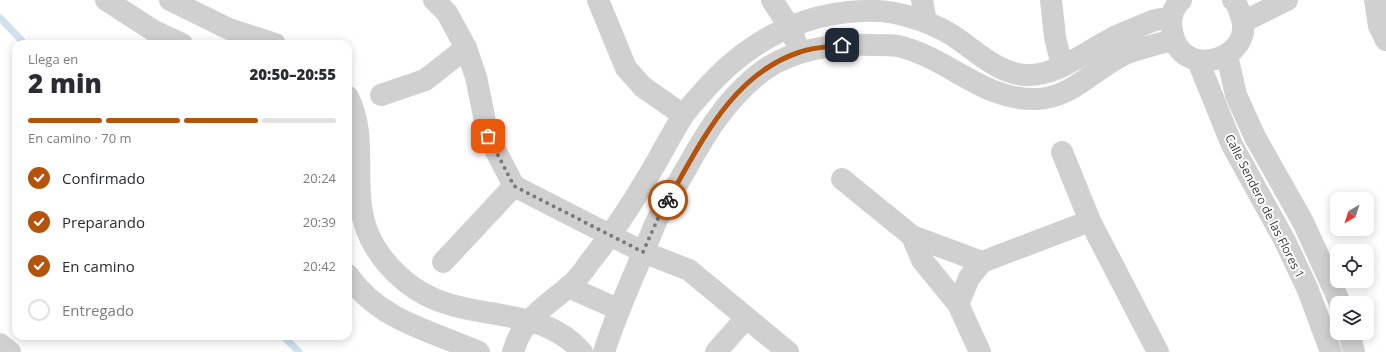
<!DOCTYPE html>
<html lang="es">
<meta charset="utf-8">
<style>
body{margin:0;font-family:"Open Sans",sans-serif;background:#f7f7f7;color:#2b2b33;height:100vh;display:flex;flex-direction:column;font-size:15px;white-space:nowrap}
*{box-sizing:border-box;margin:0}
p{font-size:13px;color:#7c7c81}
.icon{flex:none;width:22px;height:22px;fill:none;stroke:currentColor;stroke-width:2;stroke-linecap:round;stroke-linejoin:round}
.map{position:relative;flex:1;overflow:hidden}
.details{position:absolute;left:12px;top:40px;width:340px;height:300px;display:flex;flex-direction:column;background:#fff;border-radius:12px;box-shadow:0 2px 10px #0003}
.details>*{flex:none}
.needle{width:26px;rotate:219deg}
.fabs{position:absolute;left:1330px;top:192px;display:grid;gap:8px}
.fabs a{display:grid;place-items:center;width:44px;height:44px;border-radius:8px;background:#fff;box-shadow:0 2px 10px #0003;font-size:20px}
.pin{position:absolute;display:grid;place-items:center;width:34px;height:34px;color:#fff;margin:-17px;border-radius:8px;box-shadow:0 2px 6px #0006}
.courier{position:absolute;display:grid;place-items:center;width:40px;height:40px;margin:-20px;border:3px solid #b45309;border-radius:50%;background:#fff;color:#222;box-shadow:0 1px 5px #0007}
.overview em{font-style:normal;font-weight:800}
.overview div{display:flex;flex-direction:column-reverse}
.overview{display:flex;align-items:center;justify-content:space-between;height:68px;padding:0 16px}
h1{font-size:26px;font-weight:800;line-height:30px}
.bar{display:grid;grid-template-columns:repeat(4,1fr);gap:6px 4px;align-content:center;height:48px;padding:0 16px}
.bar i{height:5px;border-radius:3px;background:#e1e1e2}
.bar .selected{background:#b45309}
.bar p{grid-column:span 4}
ol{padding:0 16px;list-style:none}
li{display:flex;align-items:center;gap:12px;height:44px}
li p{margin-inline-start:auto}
li .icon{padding:4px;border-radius:50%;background:#b45309;color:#fff;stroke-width:4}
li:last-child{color:#7c7c81}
li i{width:22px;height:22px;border:2px solid #e1e1e2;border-radius:50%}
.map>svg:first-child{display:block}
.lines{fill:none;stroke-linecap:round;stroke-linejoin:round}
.stream{stroke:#cfe2ee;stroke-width:7}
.minor{stroke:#d0d0d0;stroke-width:22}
.done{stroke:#7a7a7a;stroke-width:4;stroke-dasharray:0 7.2}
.route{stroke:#b45309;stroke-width:5}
.labels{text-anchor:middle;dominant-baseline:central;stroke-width:4;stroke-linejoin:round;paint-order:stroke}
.street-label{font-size:12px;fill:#333;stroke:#fff}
</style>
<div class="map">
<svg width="1386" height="352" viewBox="0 0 1386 352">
<rect width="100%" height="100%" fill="#fff"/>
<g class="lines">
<!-- stream -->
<g class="stream">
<polyline points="0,18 25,44"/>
<polyline points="283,336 299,352"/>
</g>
<!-- minor -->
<g class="minor">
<polyline points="106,0 154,31 182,44"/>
<polyline points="170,0 229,29 275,44"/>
<polyline points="434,0 447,13 466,48 476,77 488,136 514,186 643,252 689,270 788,352"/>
<polyline points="598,0 626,68 643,87 683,115"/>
<polyline points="772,0 789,26 795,40"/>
<polyline points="922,0 926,22"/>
<polyline points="1051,0 1055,37 1062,66"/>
<path d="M1181,0C1172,8 1170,20 1172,31C1180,83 1257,59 1241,16C1239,10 1238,4 1233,0"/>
<polyline points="1375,0 1379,26 1386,40"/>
<polyline points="1243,22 1287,0"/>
<polyline points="1227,55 1236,95 1255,137 1303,222 1340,303"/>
<polyline points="1198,61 1232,145 1285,241 1308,290 1331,352"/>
<polyline points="381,95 425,80 466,48"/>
<path d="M348,97C372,143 345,199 375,247C391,273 416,294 445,303C493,319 546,311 582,352"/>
<polyline points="1062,152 1090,221 1158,352"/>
<polyline points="842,179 912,236 922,260 958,304 980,352"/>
<polyline points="912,236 982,262"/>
<polyline points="443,262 514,186"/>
<path d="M348,275C379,321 432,331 479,352"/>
<polyline points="568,287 618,309"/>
<polyline points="958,304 969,278 982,262 1090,221"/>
<polyline points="1349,333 1354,352"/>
<polyline points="0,344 10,352"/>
<path d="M513,352C522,320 542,309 566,289C575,282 583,272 589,263C613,233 634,201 653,168C663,151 672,133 683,116C688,108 695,101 702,93C743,45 798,13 863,11C893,9 927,20 952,35C975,50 998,74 1026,75C1057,76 1085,52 1111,39C1120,34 1129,31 1138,27C1150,22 1158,17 1170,20"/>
<path d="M604,352C615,317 629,286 644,251C649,240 653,227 659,216C667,200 677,185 686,169C705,135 724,103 755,77C787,49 833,43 875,45C882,45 891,45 898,46C949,58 983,101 1037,99C1072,98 1095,68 1125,54C1140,48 1157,44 1173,40"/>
<polyline points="716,352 746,318"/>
</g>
</g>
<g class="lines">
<!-- done -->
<polyline class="done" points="488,136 514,186 643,252 659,216 668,200"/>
<!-- route -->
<path class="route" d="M668,200C701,143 732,74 800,52C813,47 828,47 842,45"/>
</g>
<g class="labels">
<!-- street labels -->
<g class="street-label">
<text transform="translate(1265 206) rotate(63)">Calle Sendero de las Flores 1</text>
</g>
</g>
</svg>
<div class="fabs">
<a><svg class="needle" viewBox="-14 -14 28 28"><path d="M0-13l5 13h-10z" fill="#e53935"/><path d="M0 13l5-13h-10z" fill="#7c7c81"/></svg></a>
<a><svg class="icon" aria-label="locate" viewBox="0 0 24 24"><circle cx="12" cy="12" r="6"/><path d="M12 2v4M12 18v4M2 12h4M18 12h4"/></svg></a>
<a><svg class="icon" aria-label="layers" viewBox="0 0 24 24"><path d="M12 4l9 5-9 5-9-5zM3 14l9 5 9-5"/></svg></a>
</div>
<div class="pin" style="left:488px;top:136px;background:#ea580c"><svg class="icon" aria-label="bag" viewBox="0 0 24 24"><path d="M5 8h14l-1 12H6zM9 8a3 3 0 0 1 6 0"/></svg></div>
<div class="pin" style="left:842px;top:45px;background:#1f2937"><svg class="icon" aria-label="home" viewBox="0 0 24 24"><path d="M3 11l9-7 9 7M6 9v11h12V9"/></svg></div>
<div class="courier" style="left:668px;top:200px"><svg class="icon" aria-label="bike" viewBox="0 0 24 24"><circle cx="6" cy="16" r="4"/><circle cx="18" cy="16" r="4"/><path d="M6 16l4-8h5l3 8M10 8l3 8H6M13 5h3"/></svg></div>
<section class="details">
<div class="overview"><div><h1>2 min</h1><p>Llega en</p></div><em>20:50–20:55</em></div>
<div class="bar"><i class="selected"></i><i class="selected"></i><i class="selected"></i><i></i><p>En camino · 70 m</p></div>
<ol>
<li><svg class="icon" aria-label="check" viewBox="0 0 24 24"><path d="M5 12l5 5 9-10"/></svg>Confirmado<p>20:24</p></li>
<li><svg class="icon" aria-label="check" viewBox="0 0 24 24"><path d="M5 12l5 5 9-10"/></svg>Preparando<p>20:39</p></li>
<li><svg class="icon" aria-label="check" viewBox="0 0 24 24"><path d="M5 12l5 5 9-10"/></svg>En camino<p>20:42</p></li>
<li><i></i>Entregado</li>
</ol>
</section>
</div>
